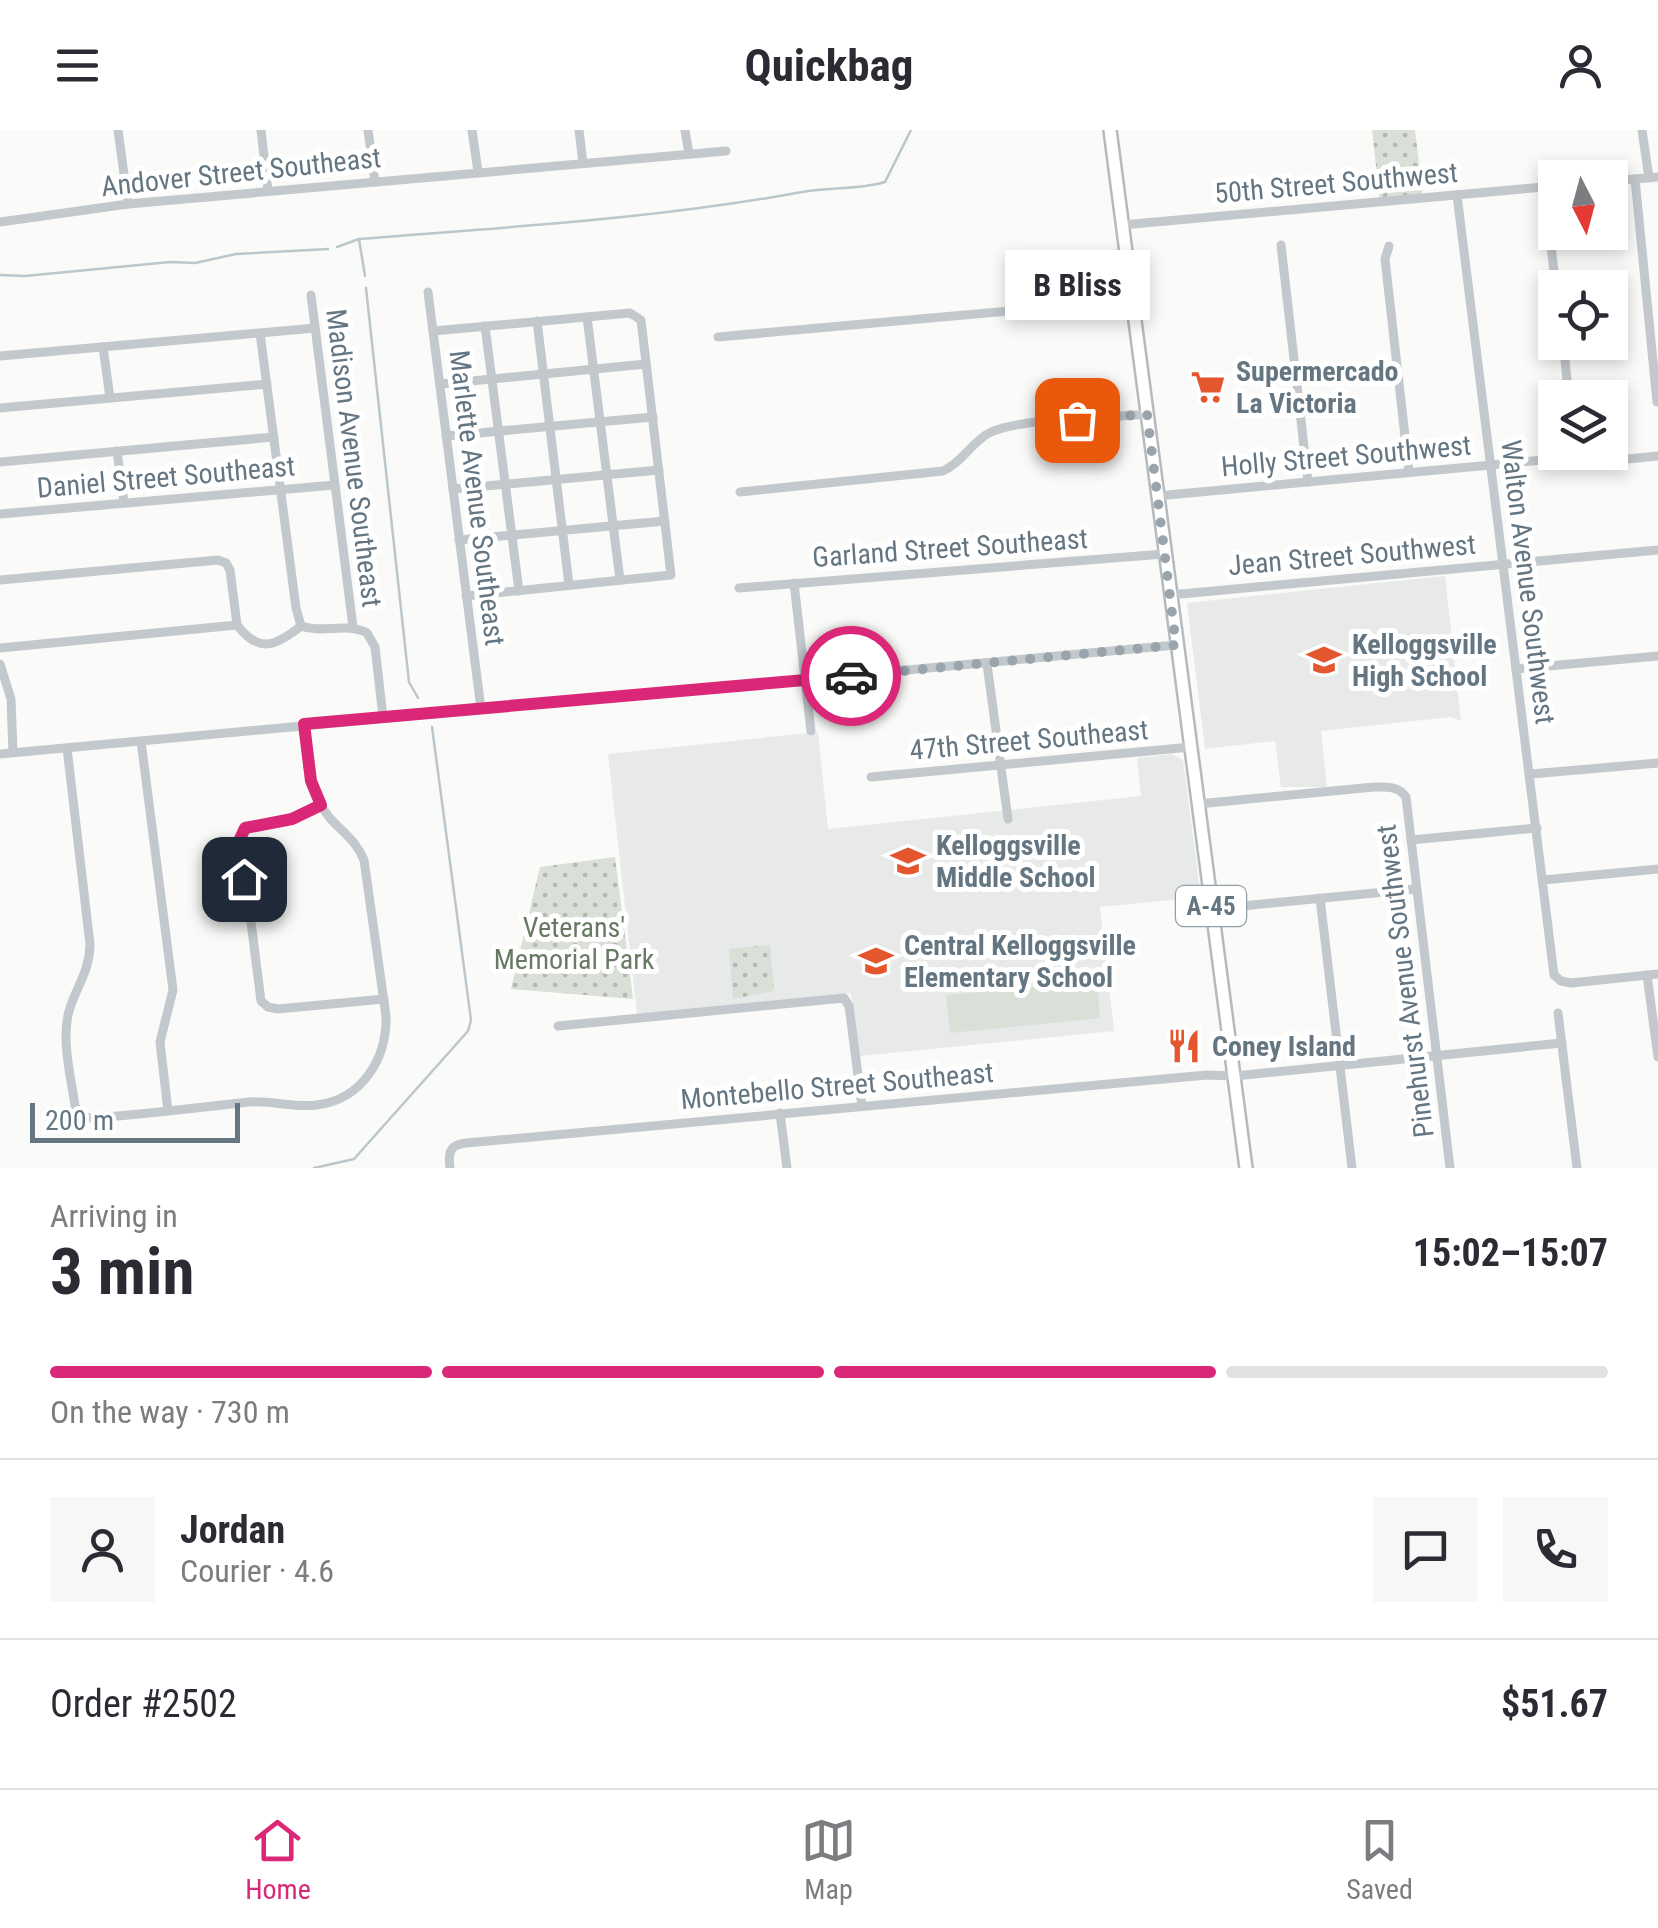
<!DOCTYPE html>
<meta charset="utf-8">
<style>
body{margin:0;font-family:"Roboto Condensed",sans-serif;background:#f7f7f7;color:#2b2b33;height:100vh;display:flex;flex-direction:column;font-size:38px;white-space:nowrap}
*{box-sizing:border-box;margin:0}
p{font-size:32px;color:#7c7c81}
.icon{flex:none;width:55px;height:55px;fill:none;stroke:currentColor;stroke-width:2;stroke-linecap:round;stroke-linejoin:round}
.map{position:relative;height:1038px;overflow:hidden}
.panel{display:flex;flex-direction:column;background:#fff;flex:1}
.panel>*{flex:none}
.needle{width:65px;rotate:174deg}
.tools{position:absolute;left:1538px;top:30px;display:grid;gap:20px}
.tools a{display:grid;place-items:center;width:90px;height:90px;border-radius:0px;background:#fff;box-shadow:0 5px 15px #0003;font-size:50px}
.scale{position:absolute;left:30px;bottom:25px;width:210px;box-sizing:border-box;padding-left:10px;border:5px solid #657683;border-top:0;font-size:28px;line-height:35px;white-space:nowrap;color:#657683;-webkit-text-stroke:8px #fff;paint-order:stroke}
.pin{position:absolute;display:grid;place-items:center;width:85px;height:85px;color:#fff;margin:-42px;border-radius:20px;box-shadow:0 5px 15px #0006}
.courier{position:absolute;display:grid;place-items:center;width:100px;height:100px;margin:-50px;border:8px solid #db2777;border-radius:50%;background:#fff;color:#222;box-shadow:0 2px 12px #0007}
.bubble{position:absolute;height:70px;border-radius:0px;background:#fff;box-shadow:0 5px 15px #0003;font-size:32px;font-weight:700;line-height:70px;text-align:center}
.summary em{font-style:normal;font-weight:700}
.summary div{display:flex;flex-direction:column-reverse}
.summary{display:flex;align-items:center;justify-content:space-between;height:170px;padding:0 50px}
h1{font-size:65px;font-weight:700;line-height:75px}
.bar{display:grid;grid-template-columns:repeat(4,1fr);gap:15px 10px;align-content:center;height:120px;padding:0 50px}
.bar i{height:12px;border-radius:8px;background:#e1e1e2}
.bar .current{background:#db2777}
.bar p{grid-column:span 4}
.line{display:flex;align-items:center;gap:25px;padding:0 50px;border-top:2px solid #e1e1e2}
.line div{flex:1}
.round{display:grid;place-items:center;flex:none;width:105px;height:105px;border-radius:0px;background:#f7f7f7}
header{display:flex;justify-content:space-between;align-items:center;height:130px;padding:0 50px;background:#fff;font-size:45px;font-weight:700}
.tabs{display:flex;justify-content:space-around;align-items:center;height:140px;border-top:2px solid #e1e1e2;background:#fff;font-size:28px;color:#7c7c81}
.tabs a{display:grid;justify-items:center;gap:5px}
.tabs .current{color:#db2777}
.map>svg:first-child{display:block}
.built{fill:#e8e9e9}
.green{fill:#dadfd7}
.park{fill:url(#park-dots)}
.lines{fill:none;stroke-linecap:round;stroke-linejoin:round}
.stream{stroke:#bbc7cb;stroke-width:2.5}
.major-casing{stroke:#b5babe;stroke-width:16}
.minor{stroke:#c3c8cc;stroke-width:9}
.major{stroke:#fff;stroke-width:11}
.done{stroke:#99a4ac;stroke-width:10;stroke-dasharray:0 18}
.route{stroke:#db2777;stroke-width:12}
.labels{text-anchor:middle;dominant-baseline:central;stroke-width:10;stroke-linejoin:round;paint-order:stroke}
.shield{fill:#fff;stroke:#939fa8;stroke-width:2.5}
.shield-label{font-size:25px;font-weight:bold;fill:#657683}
.street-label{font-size:28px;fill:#657683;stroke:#fff}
.poi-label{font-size:28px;font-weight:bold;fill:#657683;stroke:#fff;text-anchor:start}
.park-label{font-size:28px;fill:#687a64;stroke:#fff}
</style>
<header><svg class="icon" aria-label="menu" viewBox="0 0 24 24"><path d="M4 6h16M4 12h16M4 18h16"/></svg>Quickbag<svg class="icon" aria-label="person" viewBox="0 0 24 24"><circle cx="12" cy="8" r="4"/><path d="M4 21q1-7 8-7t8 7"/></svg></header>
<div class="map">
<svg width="1658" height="1038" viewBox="0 0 1658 1038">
<defs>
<pattern id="park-dots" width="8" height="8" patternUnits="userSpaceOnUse" patternTransform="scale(2.5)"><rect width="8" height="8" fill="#dadfd7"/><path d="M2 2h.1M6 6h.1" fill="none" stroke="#b4b9b4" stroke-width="1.8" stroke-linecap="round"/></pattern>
</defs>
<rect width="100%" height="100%" fill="#fafaf8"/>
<!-- built -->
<g class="built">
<polygon points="1445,446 1461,591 1451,587 1321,601 1327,657 1281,657 1275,611 1205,619 1187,473"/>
<polygon points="818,602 828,699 1141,666 1137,628 1172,624 1183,630 1201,767 1100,777 1114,901 860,926 851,863 637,884 608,624"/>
</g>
<!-- green -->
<polygon class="green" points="1097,851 1100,888 950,903 946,865"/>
<!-- park -->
<g class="park">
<polygon points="1372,0 1415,0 1423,67 1380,71"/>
<polygon points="615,727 633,869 511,859 540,737"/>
<polygon points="770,815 774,861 733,869 729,819"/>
</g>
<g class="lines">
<!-- stream -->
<g class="stream">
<polyline points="359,109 365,146"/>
<path d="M337,117L359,109C507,97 656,89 802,62C830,57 858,60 885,52L911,0"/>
<polyline points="0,145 25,146 170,132 195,133 236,124 328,119"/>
<polyline points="366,158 409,552 418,568"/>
<polyline points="314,1038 354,1029 468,901 471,890 432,597"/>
</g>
<!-- major casing -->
<g class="major-casing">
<polyline id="major" points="1110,0 1246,1038"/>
</g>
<!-- minor -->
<g class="minor">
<polyline points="118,0 128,74"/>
<polyline points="261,0 268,61"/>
<polyline points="368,0 375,52"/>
<polyline points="472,0 478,42"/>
<polyline points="579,0 583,33"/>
<polyline points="685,0 689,24"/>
<polyline points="1642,0 1649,48"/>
<polyline points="1635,49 1657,272"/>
<polyline points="1610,51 1658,47"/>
<polyline points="1544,57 1556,158"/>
<polyline points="1457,65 1554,845 1561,851 1571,853 1658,844"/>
<polyline points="0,92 128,74 726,21"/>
<polyline points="1122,95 1555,56"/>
<polyline points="1281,115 1308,352"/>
<polyline points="1389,116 1385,129 1409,342"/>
<polyline points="428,162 481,579"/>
<polyline points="311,165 353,497"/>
<polyline points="587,187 620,450"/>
<polyline points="537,191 569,455"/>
<polyline points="485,196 519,461"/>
<polyline points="433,201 630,183 641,190 671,445 466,466"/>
<polyline points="260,203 296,478 301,496"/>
<polyline points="718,207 1132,170"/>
<polyline points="1563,212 1569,268"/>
<polyline points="103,217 110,268"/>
<polyline points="0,226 315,198"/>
<polyline points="440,254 646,234"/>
<polyline points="0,278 267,254"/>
<polyline points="446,306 653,287"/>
<polyline points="117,321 124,373"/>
<polyline points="0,332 274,307"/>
<polyline points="453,359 659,340"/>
<path d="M740,362L943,341C963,332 972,311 991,302C1022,288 1109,288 1147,284"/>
<polyline points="1157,366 1576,327 1596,332 1658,326"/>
<polyline points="0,384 335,355"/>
<polyline points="459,410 665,391"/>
<polyline points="0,450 218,430 226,433 230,440 237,495"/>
<polyline points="794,453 811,601"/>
<polyline points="739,458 1164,424"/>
<polyline points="1170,465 1658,420"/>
<path d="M0,518L237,495C259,524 276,516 301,496C323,504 347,492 367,503L375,517L383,587"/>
<polyline points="0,534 11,569 13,622"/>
<polyline points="987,534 1008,689"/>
<polyline points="1516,539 1658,526"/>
<polyline points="141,611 173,860 160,912 168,981"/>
<path d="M67,618L90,814C90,841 76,857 69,881C61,910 71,947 75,976L82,987L93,988C145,984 196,978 248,972C271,970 294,978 317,975C363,969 387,928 386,886L364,730C356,710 342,702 329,687C307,660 308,627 304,594"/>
<polyline points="0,624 1176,515"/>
<polyline points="1531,644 1658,633"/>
<polyline points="871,647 1191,617"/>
<path d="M1198,674L1374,657C1387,657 1398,656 1406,667L1450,1038"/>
<polyline points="321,675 292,689 250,696 240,706 261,871 268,877 278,879 384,869"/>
<polyline points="1411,710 1537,698"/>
<polyline points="1543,750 1658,739"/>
<polyline points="1320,768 1352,1038"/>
<polyline points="1212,779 1415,759"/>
<polyline points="1647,845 1658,927"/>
<polyline points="1558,883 1577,1038"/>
<polyline points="558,896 844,868 849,876 862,976"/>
<polyline points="780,983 787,1038"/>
<path d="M450,1038C448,1023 449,1015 466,1013L1207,945L1235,946L1562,913"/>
</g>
<!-- major -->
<use href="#major" class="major"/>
</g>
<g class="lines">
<!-- done -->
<polyline class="done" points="851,546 1176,515 1147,284 1077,290"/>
<!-- route -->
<polyline class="route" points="244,749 239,711 245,698 292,689 321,675 311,651 304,594 851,546"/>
</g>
<!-- icons -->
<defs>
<g id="supermarket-bare" transform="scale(2.7)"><path d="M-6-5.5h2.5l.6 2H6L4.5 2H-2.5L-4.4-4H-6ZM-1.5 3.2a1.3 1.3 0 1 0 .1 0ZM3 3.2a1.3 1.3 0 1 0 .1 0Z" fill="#e4572e" stroke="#fff" stroke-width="2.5" paint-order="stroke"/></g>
<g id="school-bare" transform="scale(2.7)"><path d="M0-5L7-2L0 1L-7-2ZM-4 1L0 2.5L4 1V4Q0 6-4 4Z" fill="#e4572e" stroke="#fff" stroke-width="2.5" paint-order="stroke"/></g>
<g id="restaurant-bare" transform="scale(2.7)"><path d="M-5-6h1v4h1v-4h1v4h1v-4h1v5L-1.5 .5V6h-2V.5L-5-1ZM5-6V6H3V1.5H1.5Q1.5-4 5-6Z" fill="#e4572e" stroke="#fff" stroke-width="2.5" paint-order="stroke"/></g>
</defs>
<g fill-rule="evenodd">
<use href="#supermarket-bare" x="1208" y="257"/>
<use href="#school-bare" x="1324" y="530"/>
<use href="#school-bare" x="908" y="731"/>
<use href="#school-bare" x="876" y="831"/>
<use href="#restaurant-bare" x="1184" y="916"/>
</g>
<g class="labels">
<!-- shield labels -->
<rect class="shield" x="1176" y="756" width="70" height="40" rx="8"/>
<g class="shield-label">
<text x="1211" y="776">A-45</text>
</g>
<!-- street labels -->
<g class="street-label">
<text transform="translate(241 42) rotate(-6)">Andover Street Southeast</text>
<text transform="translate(1336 53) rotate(-5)">50th Street Southwest</text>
<text transform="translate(1346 326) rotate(-5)">Holly Street Southwest</text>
<text transform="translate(354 328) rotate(83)">Madison Avenue Southeast</text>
<text transform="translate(166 347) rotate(-5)">Daniel Street Southeast</text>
<text transform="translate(477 368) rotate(83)">Marlette Avenue Southeast</text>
<text transform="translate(950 418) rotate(-4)">Garland Street Southeast</text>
<text transform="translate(1352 425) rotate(-5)">Jean Street Southwest</text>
<text transform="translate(1528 452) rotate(83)">Walton Avenue Southwest</text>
<text transform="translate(1029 610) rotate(-5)">47th Street Southeast</text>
<text transform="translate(1405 851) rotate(-97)">Pinehurst Avenue Southwest</text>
<text transform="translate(837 956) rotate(-5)">Montebello Street Southeast</text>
</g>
<!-- poi labels -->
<g class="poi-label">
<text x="1236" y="241">Supermercado<tspan x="1236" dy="32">La Victoria</tspan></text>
<text x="1352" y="514">Kelloggsville<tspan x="1352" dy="32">High School</tspan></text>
<text x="936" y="715">Kelloggsville<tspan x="936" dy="32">Middle School</tspan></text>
<text x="904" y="815">Central Kelloggsville<tspan x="904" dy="32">Elementary School</tspan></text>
<text x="1212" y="916">Coney Island</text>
</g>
<!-- park labels -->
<g class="park-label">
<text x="574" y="797">Veterans'<tspan x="574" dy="32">Memorial Park</tspan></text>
</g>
</g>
</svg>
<div class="tools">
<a><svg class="needle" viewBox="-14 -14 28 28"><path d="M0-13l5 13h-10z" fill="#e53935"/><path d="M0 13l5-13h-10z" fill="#7c7c81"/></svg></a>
<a><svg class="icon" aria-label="locate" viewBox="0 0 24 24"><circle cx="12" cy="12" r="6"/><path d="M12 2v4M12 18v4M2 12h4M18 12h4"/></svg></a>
<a><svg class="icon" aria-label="layers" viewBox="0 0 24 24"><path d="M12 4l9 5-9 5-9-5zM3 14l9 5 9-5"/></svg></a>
</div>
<div class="scale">200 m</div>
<div class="pin" style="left:1077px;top:290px;background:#ea580c"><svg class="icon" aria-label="bag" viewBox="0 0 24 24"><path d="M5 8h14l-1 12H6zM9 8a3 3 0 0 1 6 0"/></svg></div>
<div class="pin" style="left:244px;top:749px;background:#1f2937"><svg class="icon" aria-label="home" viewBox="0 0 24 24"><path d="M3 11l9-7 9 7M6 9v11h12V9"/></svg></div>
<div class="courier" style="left:851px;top:546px"><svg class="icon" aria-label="car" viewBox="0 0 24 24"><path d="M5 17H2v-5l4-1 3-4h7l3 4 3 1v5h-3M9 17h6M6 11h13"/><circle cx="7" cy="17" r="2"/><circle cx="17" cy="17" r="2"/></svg></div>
<div class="bubble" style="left:1005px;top:120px;width:145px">B Bliss</div>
</div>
<section class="panel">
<div class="summary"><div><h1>3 min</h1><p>Arriving in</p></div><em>15:02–15:07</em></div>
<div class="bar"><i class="current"></i><i class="current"></i><i class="current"></i><i></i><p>On the way · 730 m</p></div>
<div class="line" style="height:180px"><a class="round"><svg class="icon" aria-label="person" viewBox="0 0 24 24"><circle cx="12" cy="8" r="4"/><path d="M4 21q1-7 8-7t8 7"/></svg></a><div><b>Jordan</b><p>Courier · 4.6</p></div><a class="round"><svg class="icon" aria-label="chat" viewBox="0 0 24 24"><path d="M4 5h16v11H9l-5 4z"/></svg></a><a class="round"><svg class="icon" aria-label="phone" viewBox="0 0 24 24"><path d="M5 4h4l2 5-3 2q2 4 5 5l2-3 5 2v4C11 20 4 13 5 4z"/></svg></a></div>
<div class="line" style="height:130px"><div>Order #2502</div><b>$51.67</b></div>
</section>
<nav class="tabs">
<a class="current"><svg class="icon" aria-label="home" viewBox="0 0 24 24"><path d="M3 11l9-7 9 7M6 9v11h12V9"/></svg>Home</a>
<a><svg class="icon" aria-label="map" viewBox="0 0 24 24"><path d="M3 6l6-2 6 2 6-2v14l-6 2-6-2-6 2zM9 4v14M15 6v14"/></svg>Map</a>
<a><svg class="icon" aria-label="saved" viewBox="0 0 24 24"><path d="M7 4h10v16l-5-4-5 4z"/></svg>Saved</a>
</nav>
